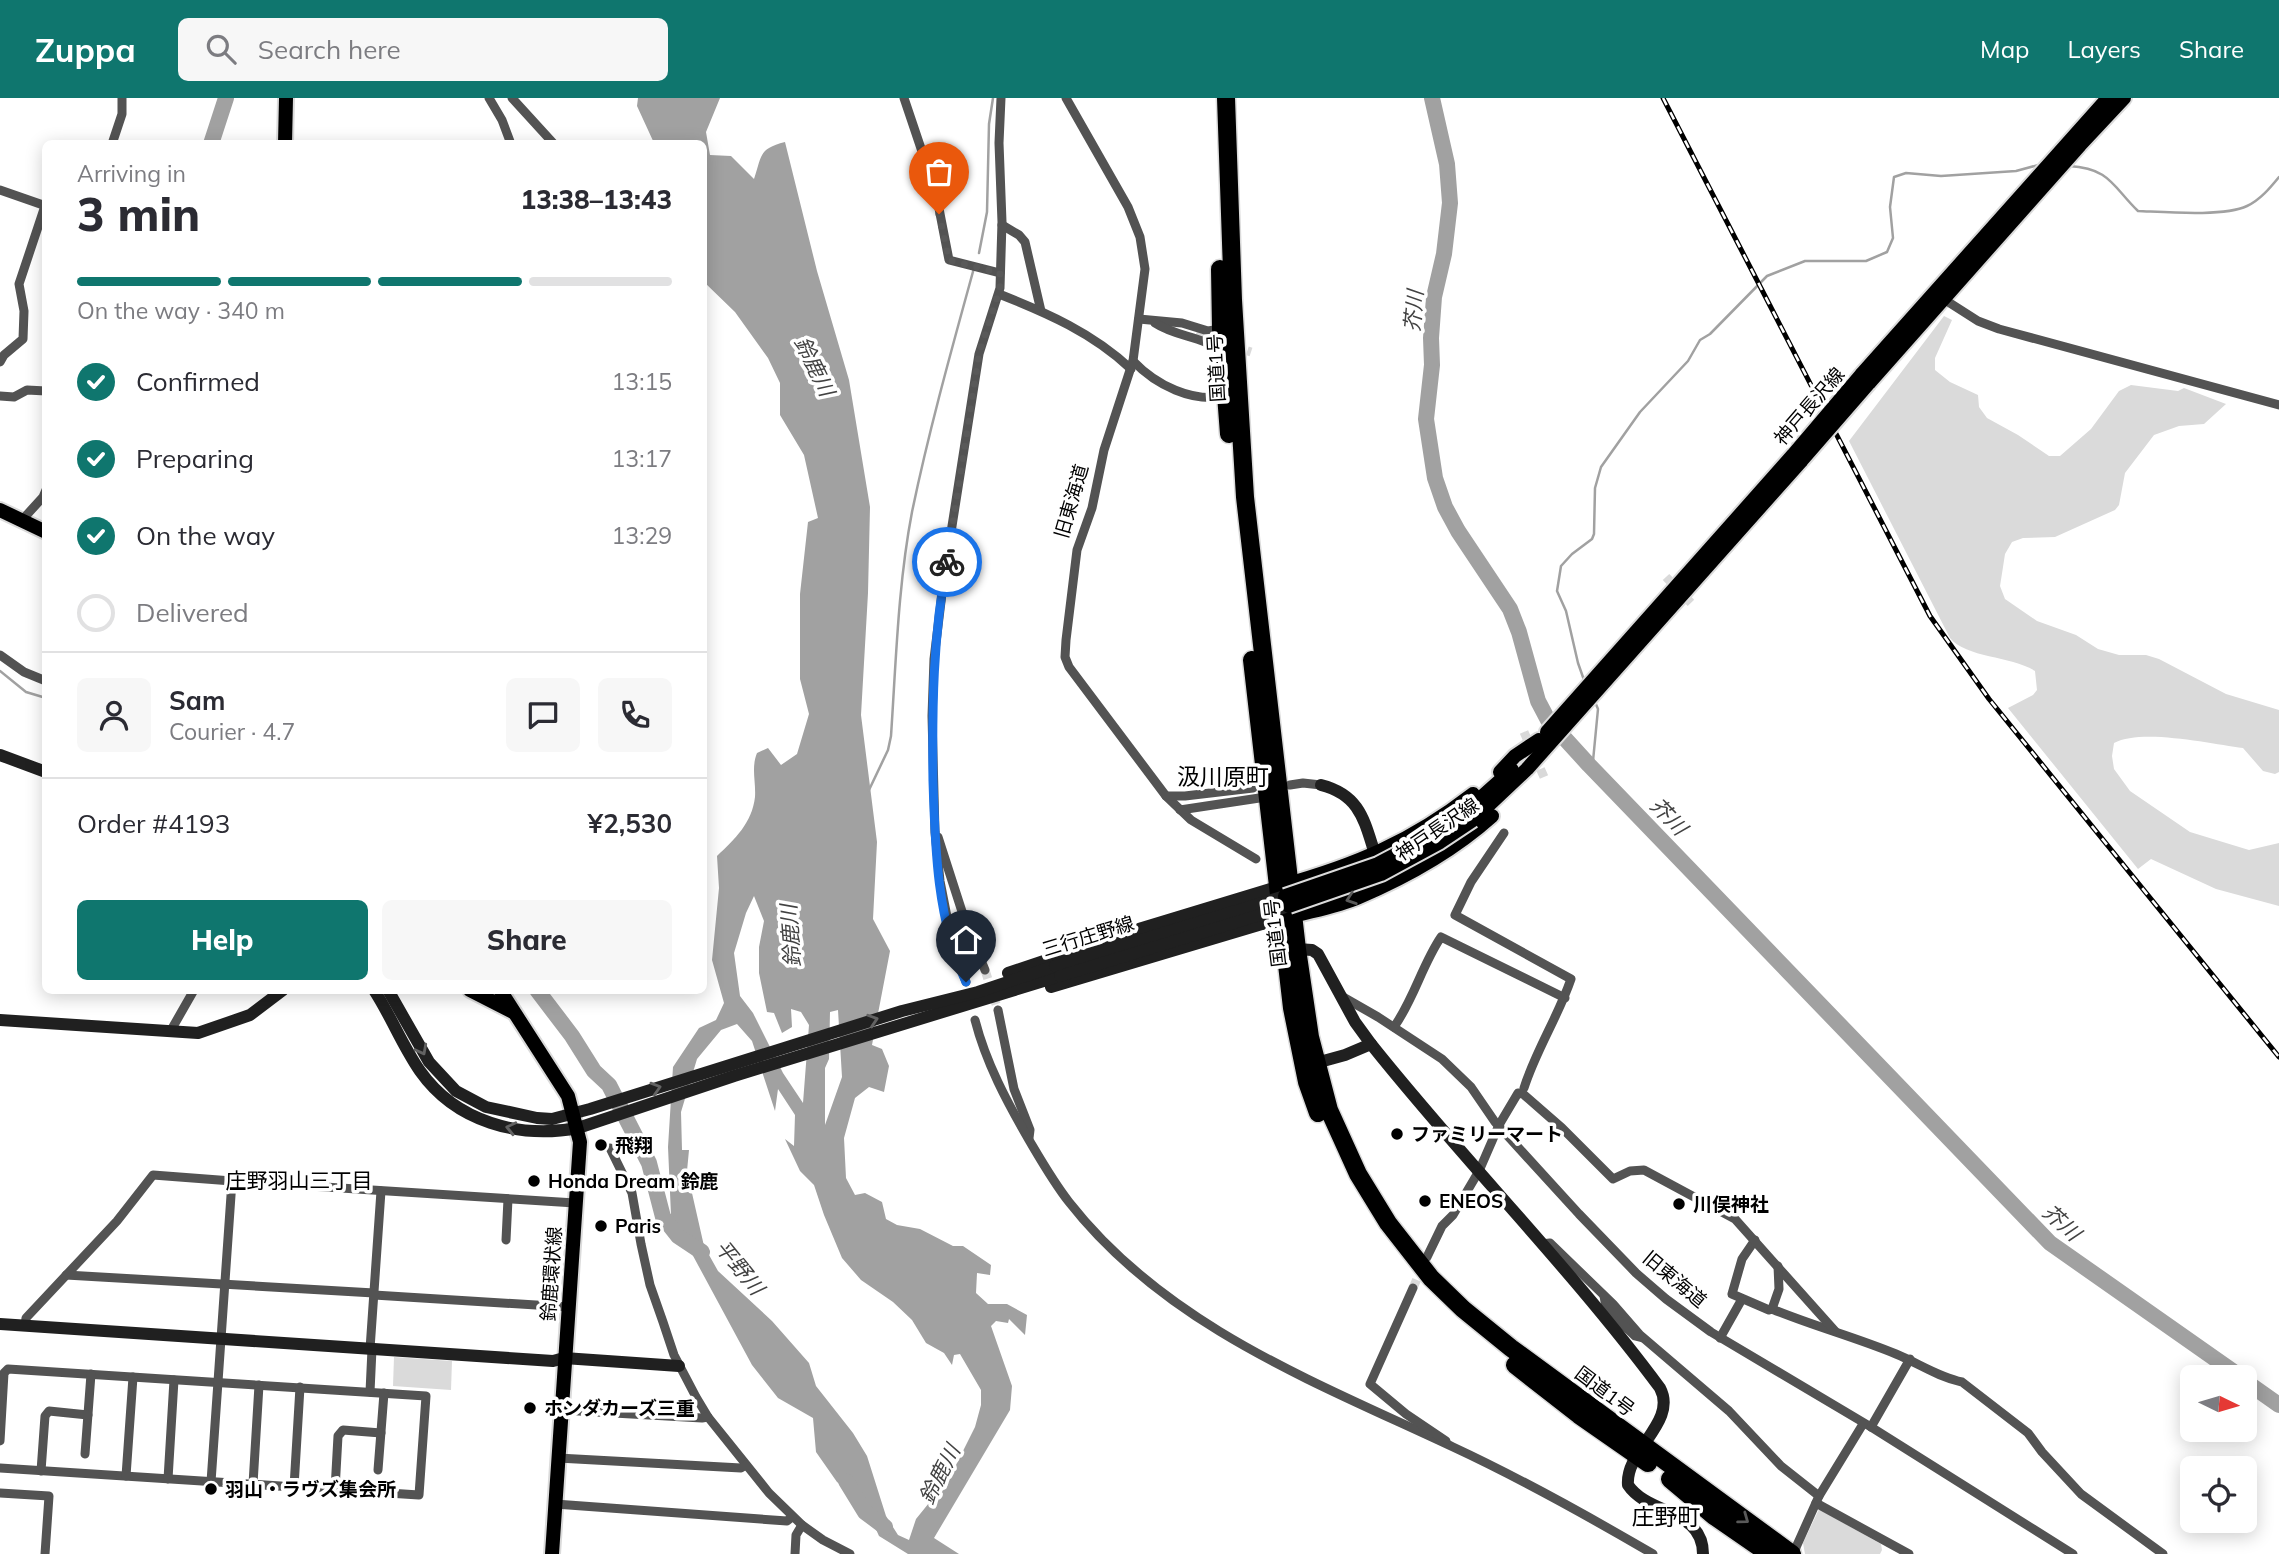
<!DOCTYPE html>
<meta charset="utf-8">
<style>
body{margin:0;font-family:Mulish,"Noto Sans JP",sans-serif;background:#f7f7f7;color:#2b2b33;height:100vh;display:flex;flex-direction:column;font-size:26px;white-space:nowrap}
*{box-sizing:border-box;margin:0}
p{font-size:23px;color:#7c7c81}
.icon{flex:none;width:38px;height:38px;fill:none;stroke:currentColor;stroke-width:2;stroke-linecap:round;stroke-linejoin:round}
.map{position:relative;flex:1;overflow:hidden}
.panel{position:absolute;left:42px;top:42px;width:665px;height:854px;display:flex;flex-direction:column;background:#fff;border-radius:10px;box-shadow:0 4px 18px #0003}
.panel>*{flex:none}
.needle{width:46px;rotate:95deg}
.controls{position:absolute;left:2180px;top:1267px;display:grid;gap:14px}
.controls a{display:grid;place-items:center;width:77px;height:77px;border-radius:10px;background:#fff;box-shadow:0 4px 18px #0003;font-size:35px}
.pin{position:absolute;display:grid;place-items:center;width:60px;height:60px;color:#fff;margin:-72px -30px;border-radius:50% 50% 50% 0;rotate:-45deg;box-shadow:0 0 7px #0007}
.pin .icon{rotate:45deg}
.courier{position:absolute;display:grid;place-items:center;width:70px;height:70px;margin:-35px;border:5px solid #1a73e8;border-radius:50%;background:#fff;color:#222;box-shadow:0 2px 9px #0007}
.head em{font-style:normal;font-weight:800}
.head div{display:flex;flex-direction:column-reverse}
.head{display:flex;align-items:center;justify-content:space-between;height:119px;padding:0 35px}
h1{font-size:46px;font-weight:800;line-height:52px}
.bar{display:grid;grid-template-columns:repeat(4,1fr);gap:10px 7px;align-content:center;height:84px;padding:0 35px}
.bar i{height:9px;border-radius:5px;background:#e1e1e2}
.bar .active{background:#0f766e}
.bar p{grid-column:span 4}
.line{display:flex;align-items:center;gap:18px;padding:0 35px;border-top:2px solid #e1e1e2}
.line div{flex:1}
.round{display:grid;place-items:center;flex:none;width:74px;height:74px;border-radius:10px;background:#f7f7f7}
ol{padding:0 35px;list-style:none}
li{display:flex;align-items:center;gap:21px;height:77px}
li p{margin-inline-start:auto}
li .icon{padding:7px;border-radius:50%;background:#0f766e;color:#fff;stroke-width:4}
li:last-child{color:#7c7c81}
li i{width:38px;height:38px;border:4px solid #e1e1e2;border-radius:50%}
.action{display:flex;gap:14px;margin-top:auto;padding:14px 35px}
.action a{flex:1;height:80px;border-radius:10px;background:#0f766e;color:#fff;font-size:28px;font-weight:800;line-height:80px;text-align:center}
.action a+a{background:#f7f7f7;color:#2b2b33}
header{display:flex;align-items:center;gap:42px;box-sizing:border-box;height:98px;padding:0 35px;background:#0f766e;color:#fff}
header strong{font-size:33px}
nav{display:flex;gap:38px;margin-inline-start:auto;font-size:24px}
.search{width:490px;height:63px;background:#f7f7f7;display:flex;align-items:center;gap:18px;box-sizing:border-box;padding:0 24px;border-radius:10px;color:#7c7c81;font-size:26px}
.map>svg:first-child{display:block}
.green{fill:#dadada}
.water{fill:#a1a1a1;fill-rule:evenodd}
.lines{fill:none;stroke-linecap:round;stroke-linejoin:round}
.stream{stroke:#a1a1a1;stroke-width:2.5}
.river{stroke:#a1a1a1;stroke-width:16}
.street-tunnel{stroke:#d9d9d9;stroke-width:9;stroke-dasharray:9 4.5;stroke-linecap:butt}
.primary-casing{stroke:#dbdbdb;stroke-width:18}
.highway-casing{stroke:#dbdbdb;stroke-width:21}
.street{stroke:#535353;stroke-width:9}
.secondary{stroke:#202020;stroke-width:12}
.primary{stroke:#000;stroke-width:14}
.highway{stroke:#000;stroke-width:18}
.rail-casing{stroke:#000;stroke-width:5}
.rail{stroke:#fff;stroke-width:2.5;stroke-dasharray:8;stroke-linecap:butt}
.primary-bridge-casing{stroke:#dbdbdb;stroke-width:18;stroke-linecap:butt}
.secondary-bridge{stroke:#202020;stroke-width:12}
.primary-bridge{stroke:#000;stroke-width:14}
.oneway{stroke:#595959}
.oneway2{stroke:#636363}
.done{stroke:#595959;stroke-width:7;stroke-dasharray:0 12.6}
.route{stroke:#1a73e8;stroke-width:9}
.poi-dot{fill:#000;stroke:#fff;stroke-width:2.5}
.labels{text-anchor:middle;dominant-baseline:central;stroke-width:7;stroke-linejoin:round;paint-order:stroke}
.street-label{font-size:19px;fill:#000;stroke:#fff}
.poi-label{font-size:19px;font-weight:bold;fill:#000;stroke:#fff;text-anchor:start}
.water-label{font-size:21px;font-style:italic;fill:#424242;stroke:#fff}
.neighbourhood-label{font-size:21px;fill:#000;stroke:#fff}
.quarter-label{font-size:23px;fill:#000;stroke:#fff}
</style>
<header>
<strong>Zuppa</strong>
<div class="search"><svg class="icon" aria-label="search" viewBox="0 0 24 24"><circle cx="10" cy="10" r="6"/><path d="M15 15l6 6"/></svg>Search here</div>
<nav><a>Map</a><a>Layers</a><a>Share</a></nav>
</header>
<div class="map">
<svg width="2279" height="1456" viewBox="0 0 2279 1456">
<rect width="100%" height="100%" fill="#fff"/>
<!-- green -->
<g class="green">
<path d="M1944,218L1952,222L1935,260V272L1950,284L1978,297L1979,309L1987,320L2018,337L2049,358H2060L2091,331L2119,293L2131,287L2178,293L2184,290L2226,306L2204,326L2179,328L2154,337L2125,375L2119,407L2115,412L2055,439L2023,440L2012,444L2005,456L2003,469L2000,488L2005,501L2037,523L2076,537L2098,551L2119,557H2146L2159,561L2226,596L2279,612V674L2275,676L2263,673L2243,650C2211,646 2142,630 2114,645L2112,658L2114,671L2130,693L2190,734L2249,752L2279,745V808L2216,791L2151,761L2138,771L2008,610L2033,597L2037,592L2035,573C2012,558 1966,560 1950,540L1849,343Z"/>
<polygon points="394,1259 452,1263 451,1292 393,1288"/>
<polygon points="1819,1411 1881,1446 1882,1452 1880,1456 1805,1456 1803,1445"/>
</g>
<!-- water -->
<path class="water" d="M638,0H720L706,34L710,57L731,58L754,81C762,58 758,51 785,44L817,173L849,282L870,409L868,495L861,617L877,744L873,821L890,853L872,947L882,951L889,968L884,994L869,989L855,1000L844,1040L846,1080L855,1097L865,1095L882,1104L886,1121L897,1127L920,1131L953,1148H963L991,1167L990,1177L977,1175L976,1195L988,1206H1007L1027,1217L1025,1237L1009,1221L1008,1225L996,1223L991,1228L1012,1288L1010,1312L934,1440L959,1456H908L879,1438L864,1405L837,1384L816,1354L813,1320L778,1300L752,1267L671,1117L668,1049L673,969L699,930L716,922L724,905L712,862L719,790L717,758C735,741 752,725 755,699C756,683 751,670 757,655L768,650L781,667L797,656L809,616L800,581V496L808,424L818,420L804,357L780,317V285L768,260L735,214L704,184V46L654,45L637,8ZM754,798L764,823L759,849V875L767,914L774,915L782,935L792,929L791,911L801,914L809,927L803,1005L783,975L753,915L740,898L734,855L746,815ZM838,912L842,979L825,1027V970L829,961L830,914ZM737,926L752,943L775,1013L778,991L795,1017L794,1048L785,1041L800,1073L814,1087L824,1117L842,1160L861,1182L893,1204L912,1222L926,1245L944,1255L952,1267L954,1257L960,1256L981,1292V1307L975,1329L950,1379L916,1421L909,1442L898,1437L886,1418L867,1358L853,1335L816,1288L809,1265L772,1223L718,1173L704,1148L687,1073L689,1052H682L681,1014L697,961L721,932Z"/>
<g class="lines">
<!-- stream -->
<g class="stream">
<path d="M2069,68C2110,70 2113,89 2138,113C2164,114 2224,119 2247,108C2260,102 2270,90 2279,79"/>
<polyline points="979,155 987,114 989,26 993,0"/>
<polyline points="0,573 26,594 46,600"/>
<polyline points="1584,582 1578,565 1566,513 1557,493 1561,468 1572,456 1592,441 1594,436 1595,390 1601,369 1640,314 1688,263 1700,242 1710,236 1767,178 1805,163 1866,163 1887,154 1893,140 1890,109 1894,79 1906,75 1941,78 2016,73 2042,66"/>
<polyline points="1589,667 1593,663 1598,611 1595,604"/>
<path d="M869,692L888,652L891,638C896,564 898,487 912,414C929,332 952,250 974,170"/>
</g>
<!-- river -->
<g class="river">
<polyline points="1432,0 1447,66 1450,105 1444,156 1434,199 1431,240 1432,267 1426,321 1435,380 1445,409 1458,433 1510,511 1519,534 1538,603 1548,622 1589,667 2050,1145 2241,1279"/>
<polyline points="211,46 226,0"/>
<polyline points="537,892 572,938 594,973 609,987 649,1065 663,1119 678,1138 702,1154"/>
<polyline points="2245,1283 2279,1307"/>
<polyline points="846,1383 865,1414 885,1429"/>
</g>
<!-- street-tunnel -->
<g class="street-tunnel">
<polyline points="1196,236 1251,254"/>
<polyline points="1666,479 1691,505"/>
<polyline points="1524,634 1544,679"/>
<polyline points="985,872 998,912"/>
<polyline points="1413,1190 1423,1167"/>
</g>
<!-- primary casing -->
<g class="primary-casing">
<g id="primary">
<polyline points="285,46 286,0"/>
<polyline points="1861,277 2108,0"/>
<polyline points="1869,285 2080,47 2124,0"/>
<polyline points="0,412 46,434"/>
<polyline points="1547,634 1793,357"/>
<polyline points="1500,674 1515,658 1539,642"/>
<polyline points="1466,713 1512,672"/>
<polyline points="1473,722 1527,671 1802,362"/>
<path d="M1281,788C1356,767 1411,744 1473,696"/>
<path d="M1286,820C1310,813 1336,809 1359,799C1406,779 1454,752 1492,718"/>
<polyline points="470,892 513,914"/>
<polyline points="500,892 568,998 580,1044 552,1456"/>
</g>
</g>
<!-- highway casing -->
<g class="highway-casing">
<g id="highway">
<polyline points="1226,0 1233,202 1245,399 1297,851 1310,939 1329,1012 1358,1076 1388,1125 1431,1180 1463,1211 1511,1250 1792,1456"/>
<polyline points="1220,171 1221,231 1229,336"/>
<polyline points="1252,562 1292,910 1307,984 1318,1015"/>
<polyline points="1515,1267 1579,1317 1648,1365"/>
<polyline points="1670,1381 1714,1418 1769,1456"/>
</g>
</g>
<!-- street -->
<g class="street">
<polyline points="489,0 502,22 511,46"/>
<polyline points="512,0 554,46"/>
<polyline points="904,0 936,95 949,162 1000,175"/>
<polyline points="1066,0 1128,109 1140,139 1145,171 1133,263 1104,352 1092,410 1077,452 1066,542 1065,559 1069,569 1166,698 1191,722 1256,761"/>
<polyline points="112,46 122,16 122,0"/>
<polyline points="0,92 46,108"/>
<polyline points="1002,127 1019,137 1025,144 1041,213"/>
<path d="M999,196C1047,215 1093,235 1131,271"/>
<polyline points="1942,200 1978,223 1999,231 2279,307"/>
<polyline points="1139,221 1182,225 1208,233 1221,231"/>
<path d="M1155,225C1176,239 1203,238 1222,254"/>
<path d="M1133,263C1156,287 1192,305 1226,298"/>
<polyline points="0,264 4,257 23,241 24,213 19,186 45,108"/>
<polyline points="0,298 14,299 27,292 46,293"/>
<polyline points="23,421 43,399 46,392"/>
<polyline points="0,557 24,574 46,583"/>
<polyline points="1290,687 1303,685 1321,687"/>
<polyline points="1166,698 1185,698 1253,690"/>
<polyline points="1180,712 1266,699"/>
<path d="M1504,735L1471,784L1455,817L1571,881C1558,919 1536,952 1524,990"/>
<polyline points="938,739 966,826 985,872"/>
<polyline points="966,884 953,849 940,783 935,734 932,618 934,561 944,479 979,256 1000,190 1002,124 999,45 1001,0"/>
<polyline points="1343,899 1378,919 1442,961 1471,989 1495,1024 1579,1116 1636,1175 1666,1201 1711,1234 1871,1329 2073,1456"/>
<polyline points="998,912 1014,991 1030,1032 1029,1040"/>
<path d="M975,922C986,965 1007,1004 1029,1042C1042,1064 1054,1085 1069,1104C1166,1228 1315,1284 1453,1349C1522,1381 1588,1418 1653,1456"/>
<path d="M1394,929C1414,901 1422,867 1441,839L1565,900"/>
<polyline points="170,934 194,892"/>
<polyline points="610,1050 632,1095 641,1146 650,1187 663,1224 674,1257 696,1299 708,1319 769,1395 802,1427 823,1442 850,1456"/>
<polyline points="506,1142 508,1101"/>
<path d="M1755,1142L1742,1161L1732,1196L1769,1212L1772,1211C1813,1228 1855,1239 1896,1256C1918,1265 1938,1279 1962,1284L2028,1335L2042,1354L2081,1396L2163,1456"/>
<polyline points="1541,1146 1550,1145 1613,1206 1640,1237 1729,1313 1781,1368 1819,1398"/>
<polyline points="1427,1159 1442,1128 1453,1117 1479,1073 1499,1027 1518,995 1523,996 1562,1030 1613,1081 1630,1073 1644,1072 1735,1121 1835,1233"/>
<polyline points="66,1177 374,1195"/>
<polyline points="1413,1190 1370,1286 1406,1316 1446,1343"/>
<polyline points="374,1197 568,1209"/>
<polyline points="1604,1198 1606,1209 1619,1223"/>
<polyline points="1772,1211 1779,1191 1778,1168"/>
<polyline points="25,1228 26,1220 117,1123 153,1077 232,1083"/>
<polyline points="1613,1228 1619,1223 1635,1238 1643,1240"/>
<polyline points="1720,1240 1742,1201"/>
<polyline points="370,1251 381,1093"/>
<polyline points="370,1294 372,1251"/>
<polyline points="561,1312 702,1320 708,1319"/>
<polyline points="1871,1329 1910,1261"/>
<polyline points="0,1343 4,1275 8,1271 426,1298 419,1397 0,1370"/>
<polyline points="85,1356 91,1276"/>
<polyline points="558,1360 741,1370 746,1367"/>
<polyline points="378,1372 384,1295"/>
<polyline points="41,1373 45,1318 49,1313 88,1317"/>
<polyline points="126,1378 133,1279"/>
<polyline points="168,1381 174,1282"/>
<polyline points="211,1384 232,1083 575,1105"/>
<polyline points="253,1386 259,1287"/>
<polyline points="294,1389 300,1289"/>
<polyline points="335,1392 338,1338 343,1332 381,1335"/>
<polyline points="0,1395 49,1398 45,1456"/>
<polyline points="1816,1405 1909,1456"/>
<polyline points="555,1406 787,1423 792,1419"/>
<polyline points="795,1456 796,1437 802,1427"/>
<polyline points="1793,1456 1819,1398 1863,1326"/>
</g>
<!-- secondary -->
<g class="secondary">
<polyline points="0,657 46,674"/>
<path d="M1321,687C1360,697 1364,722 1375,756"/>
<path d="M1297,851L1312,852L1318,856L1355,924L1371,946C1464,1063 1571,1170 1660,1290C1678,1324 1625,1352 1628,1387C1648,1417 1703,1411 1703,1456"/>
<polyline points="1008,875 1142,830 1277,789"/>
<polyline points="1051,889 1262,826 1282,822"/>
<path d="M374,892C391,918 402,947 420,973C456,1024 519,1041 578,1030L734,978L1060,878"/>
<polyline points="388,892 429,964 456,993 486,1009 537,1020 552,1021 590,1011 902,913 978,894 1055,868"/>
<polyline points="0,922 198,935 250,917 283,892"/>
<polyline points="1316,965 1345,957 1371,946"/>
<polyline points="0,1226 553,1263 564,1260 679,1268"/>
</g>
<!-- primary -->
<use href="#primary" class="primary"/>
<!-- highway -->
<use href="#highway" class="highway"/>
<!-- rail casing -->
<g class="rail-casing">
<polyline id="rail" points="1663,0 1930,518 1989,601 2279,959"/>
</g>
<!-- rail -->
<use href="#rail" class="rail"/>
<!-- primary-bridge casing -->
<g class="primary-bridge-casing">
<g id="primary-bridge">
<polyline points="1793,357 1861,277"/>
<polyline points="1802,362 1869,285"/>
<polyline points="1285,798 1378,766 1418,745 1466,713"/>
<polyline points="1289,808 1381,776 1440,744 1473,722"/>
</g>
</g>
<!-- secondary-bridge -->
<g class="secondary-bridge">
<polyline points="1055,868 1285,798"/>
<polyline points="1060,878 1289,808"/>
</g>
<!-- primary-bridge -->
<use href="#primary-bridge" class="primary-bridge"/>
</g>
<!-- one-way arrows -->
<defs><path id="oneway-chevron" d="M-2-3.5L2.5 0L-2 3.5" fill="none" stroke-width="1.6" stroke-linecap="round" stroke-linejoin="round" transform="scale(1.75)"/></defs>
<g class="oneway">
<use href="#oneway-chevron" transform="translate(1351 801) rotate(161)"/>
<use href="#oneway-chevron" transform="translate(1744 1421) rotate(36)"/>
</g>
<g class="oneway2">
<use href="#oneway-chevron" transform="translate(873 922) rotate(-18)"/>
<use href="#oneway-chevron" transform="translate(422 952) rotate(62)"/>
<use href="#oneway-chevron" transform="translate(656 990) rotate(-17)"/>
<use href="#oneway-chevron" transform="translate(511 1030) rotate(-167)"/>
</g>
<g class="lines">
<!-- done -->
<polyline class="done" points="939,116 949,162 1000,175 1000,190 979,256 947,464"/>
<!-- route -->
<path class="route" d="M947,464C933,537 932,610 933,683C935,749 937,823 966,884"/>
</g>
<!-- markers -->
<g class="poi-dot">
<circle cx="1397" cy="1036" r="7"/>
<circle cx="601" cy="1047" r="7"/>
<circle cx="534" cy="1083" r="7"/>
<circle cx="1425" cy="1103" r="7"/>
<circle cx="1679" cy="1106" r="7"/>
<circle cx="601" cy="1128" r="7"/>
<circle cx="530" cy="1310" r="7"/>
<circle cx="211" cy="1391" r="7"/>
</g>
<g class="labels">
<!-- street labels -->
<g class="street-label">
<text transform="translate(1216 270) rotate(-93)">国道1号</text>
<text transform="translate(1809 308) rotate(-49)">神戸長沢線</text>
<text transform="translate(1071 403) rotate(-74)">旧東海道</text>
<text transform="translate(1437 731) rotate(-34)">神戸長沢線</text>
<text transform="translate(1275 835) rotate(-97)">国道1号</text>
<text transform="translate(1088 838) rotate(-17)">三行庄野線</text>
<text transform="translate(551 1176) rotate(-86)">鈴鹿環状線</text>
<text transform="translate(1675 1181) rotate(40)">旧東海道</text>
<text transform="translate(1605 1293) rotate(37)">国道1号</text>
</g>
<!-- poi labels -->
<g class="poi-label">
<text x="1411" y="1036">ファミリーマート</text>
<text x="615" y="1047">飛翔</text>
<text x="548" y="1083">Honda Dream 鈴鹿</text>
<text x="1439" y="1103">ENEOS</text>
<text x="1693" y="1106">川俣神社</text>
<text x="615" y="1128">Paris</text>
<text x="544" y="1310">ホンダカーズ三重</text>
<text x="225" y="1391">羽山・ラヴズ集会所</text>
</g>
<!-- water labels -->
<g class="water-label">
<text transform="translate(1413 213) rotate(-85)">芥川</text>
<text transform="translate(815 268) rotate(64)">鈴鹿川</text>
<text transform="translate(1669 718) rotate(46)">芥川</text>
<text transform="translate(790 838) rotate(-94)">鈴鹿川</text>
<text transform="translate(2062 1124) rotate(42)">芥川</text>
<text transform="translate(740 1169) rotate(51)">平野川</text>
<text transform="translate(939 1376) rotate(-63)">鈴鹿川</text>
</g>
<!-- neighbourhood labels -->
<g class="neighbourhood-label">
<text x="299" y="1082">庄野羽山三丁目</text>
</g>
<!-- quarter labels -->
<g class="quarter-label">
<text x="1223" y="678">汲川原町</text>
<text x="1666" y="1418">庄野町</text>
</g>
</g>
</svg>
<div class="controls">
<a><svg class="needle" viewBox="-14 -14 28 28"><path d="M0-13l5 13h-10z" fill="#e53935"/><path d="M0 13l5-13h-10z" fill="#7c7c81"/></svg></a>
<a><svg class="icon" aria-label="locate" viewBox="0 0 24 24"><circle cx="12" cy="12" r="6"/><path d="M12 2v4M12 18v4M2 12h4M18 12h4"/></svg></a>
</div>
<div class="pin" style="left:939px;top:116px;background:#ea580c"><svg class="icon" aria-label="bag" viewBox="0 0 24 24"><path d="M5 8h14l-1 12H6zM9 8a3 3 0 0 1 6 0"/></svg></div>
<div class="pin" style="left:966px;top:884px;background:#1f2937"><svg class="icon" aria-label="home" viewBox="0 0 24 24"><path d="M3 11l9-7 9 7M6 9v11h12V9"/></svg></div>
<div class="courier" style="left:947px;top:464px"><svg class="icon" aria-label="bike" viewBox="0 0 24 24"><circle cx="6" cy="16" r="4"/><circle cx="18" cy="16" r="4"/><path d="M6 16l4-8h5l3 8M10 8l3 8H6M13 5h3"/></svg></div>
<section class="panel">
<div class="head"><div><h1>3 min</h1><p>Arriving in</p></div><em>13:38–13:43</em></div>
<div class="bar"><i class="active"></i><i class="active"></i><i class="active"></i><i></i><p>On the way · 340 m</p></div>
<ol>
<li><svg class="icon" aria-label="check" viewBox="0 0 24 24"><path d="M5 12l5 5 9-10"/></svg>Confirmed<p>13:15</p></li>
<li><svg class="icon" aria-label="check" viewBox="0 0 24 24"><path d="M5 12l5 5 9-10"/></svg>Preparing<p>13:17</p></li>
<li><svg class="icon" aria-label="check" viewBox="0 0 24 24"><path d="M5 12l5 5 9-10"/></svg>On the way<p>13:29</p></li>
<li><i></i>Delivered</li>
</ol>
<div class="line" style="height:126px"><a class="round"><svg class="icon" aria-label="person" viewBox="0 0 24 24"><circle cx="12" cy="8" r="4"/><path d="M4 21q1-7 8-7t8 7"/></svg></a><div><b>Sam</b><p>Courier · 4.7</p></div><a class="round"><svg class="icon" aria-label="chat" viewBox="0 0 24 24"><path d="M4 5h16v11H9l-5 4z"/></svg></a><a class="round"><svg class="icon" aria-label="phone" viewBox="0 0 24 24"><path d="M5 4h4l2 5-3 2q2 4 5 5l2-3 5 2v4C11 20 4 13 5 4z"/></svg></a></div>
<div class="line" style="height:91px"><div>Order #4193</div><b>¥2,530</b></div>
<div class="action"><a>Help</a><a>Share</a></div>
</section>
</div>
